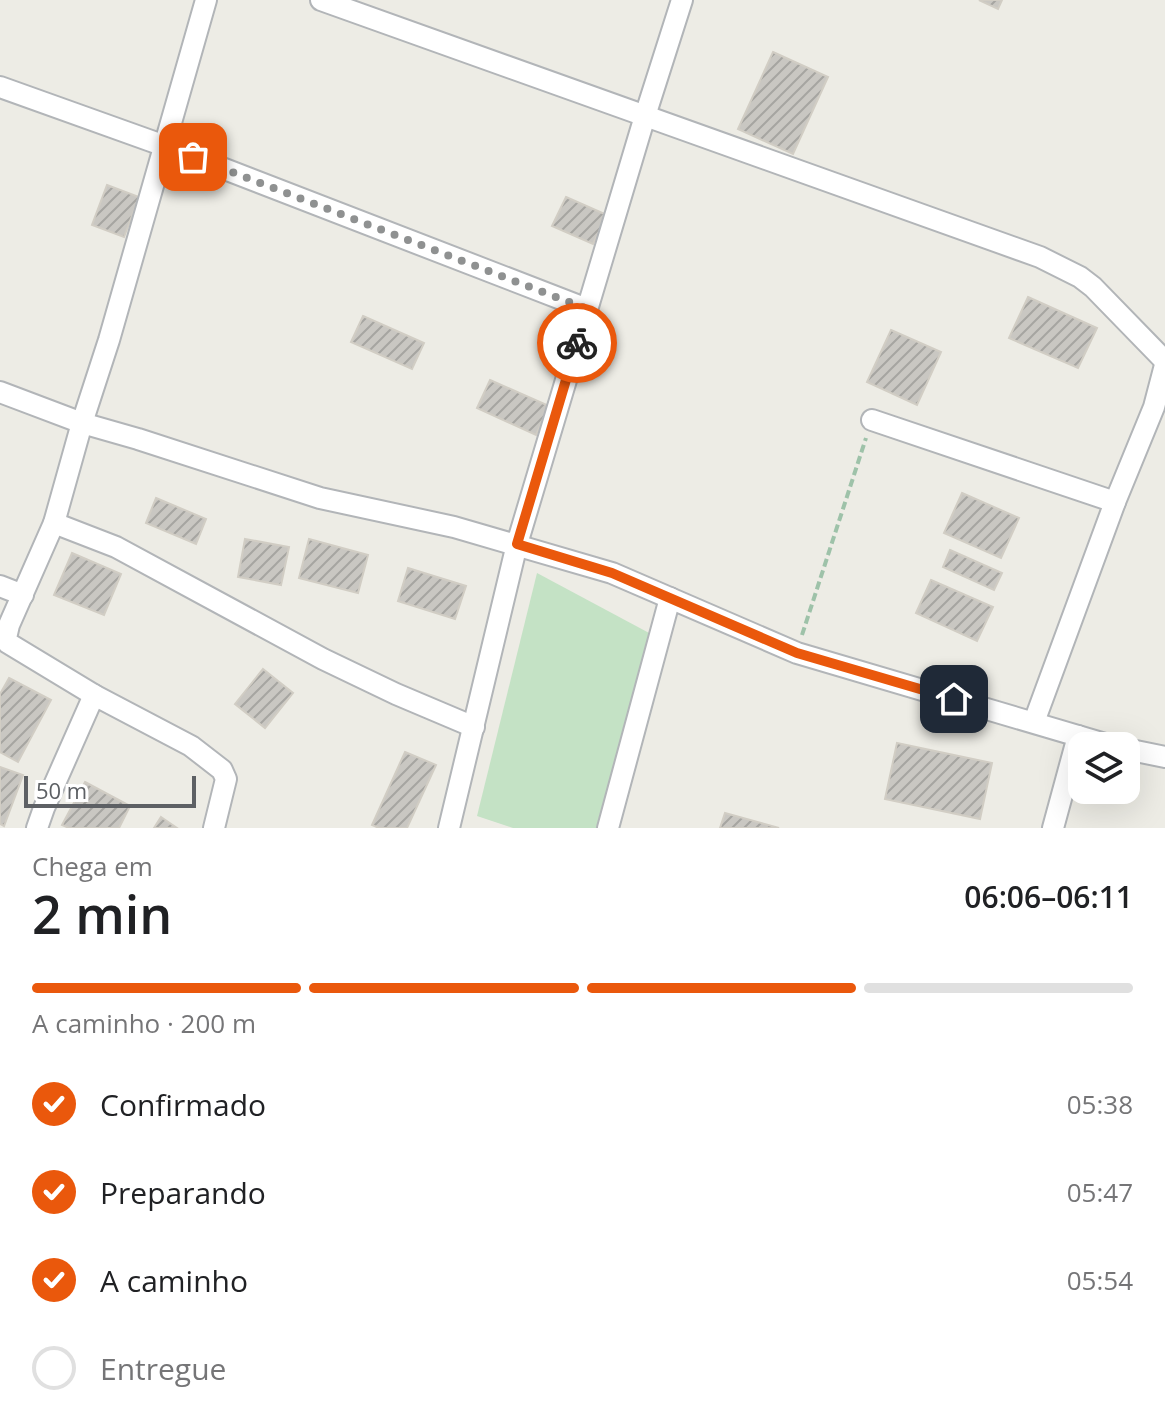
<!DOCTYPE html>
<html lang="pt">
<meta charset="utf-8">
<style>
body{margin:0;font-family:"Open Sans",sans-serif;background:#f6f6f6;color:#202124;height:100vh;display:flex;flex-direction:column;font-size:30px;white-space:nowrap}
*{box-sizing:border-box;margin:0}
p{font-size:26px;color:#757577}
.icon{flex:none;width:44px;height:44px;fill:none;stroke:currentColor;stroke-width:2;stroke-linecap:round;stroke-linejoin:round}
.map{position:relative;height:828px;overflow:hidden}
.side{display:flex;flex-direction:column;background:#fff;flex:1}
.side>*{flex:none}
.controls{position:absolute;left:1068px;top:732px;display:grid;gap:16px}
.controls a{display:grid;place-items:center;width:72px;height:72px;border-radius:16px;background:#fff;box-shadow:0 8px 32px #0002;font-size:40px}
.scale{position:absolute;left:24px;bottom:20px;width:172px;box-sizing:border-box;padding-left:8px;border:4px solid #5d6064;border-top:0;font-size:22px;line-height:28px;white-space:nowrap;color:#5d6064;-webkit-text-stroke:6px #fff;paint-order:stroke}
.pin{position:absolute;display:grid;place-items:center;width:68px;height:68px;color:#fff;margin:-34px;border-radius:16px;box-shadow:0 4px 12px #0006}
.courier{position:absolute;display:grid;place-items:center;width:80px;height:80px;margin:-40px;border:6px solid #ea580c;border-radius:50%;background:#fff;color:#222;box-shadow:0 2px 10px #0007}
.head em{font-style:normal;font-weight:600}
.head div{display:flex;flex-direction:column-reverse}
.head{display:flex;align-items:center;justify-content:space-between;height:136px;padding:0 32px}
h1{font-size:52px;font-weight:600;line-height:60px}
.bar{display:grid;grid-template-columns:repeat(4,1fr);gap:12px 8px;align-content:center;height:96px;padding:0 32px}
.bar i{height:10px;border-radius:6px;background:#e0e0e0}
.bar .active{background:#ea580c}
.bar p{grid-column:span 4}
ol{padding:0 32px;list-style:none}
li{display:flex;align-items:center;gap:24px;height:88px}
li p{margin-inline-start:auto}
li .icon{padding:8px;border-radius:50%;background:#ea580c;color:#fff;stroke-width:4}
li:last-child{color:#757577}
li i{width:44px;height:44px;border:4px solid #e0e0e0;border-radius:50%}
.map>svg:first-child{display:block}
.green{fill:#c4e2c5}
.building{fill:url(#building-hatch);stroke:#d1cdc4;stroke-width:2}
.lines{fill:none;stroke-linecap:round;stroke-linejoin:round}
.street-casing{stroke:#b2b5b8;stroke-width:24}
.path{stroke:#9ec2a9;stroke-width:4;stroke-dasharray:8 4;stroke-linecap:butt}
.street{stroke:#fff;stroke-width:20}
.done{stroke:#8f9191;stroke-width:8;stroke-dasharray:0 14.4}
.route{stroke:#ea580c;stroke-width:10}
</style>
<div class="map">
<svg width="1165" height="828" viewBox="0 0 1165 828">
<defs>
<pattern id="building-hatch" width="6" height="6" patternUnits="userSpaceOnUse" patternTransform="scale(2)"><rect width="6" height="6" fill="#c9c7c2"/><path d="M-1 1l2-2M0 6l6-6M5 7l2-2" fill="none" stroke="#a6a5a1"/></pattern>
</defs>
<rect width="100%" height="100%" fill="#edece5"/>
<!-- green -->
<polygon class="green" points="537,573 651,634 596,828 513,828 477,816"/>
<!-- building -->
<g class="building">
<polygon points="979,0 1002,0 998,9"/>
<polygon points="773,52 828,77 793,154 738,129"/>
<polygon points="107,185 139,197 124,237 92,225"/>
<polygon points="566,197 607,215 593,244 552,226"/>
<polygon points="1028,297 1097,328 1078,368 1009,338"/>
<polygon points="363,316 424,343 412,369 351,342"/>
<polygon points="891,330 941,352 917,405 867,382"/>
<polygon points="490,380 549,406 536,435 477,408"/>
<polygon points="962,493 1019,518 1001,558 944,533"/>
<polygon points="156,498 206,519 196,544 146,523"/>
<polygon points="245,539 289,547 281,585 238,577"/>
<polygon points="309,539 368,555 358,593 299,578"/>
<polygon points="950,550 1002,573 994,590 943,567"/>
<polygon points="72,553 121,574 104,615 54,595"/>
<polygon points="408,568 466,586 455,619 398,601"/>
<polygon points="931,580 993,607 977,641 916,613"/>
<polygon points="263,669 293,693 265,728 235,704"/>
<polygon points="9,678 51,700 18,762 0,752 0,694"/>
<polygon points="897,743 992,763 980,819 885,799"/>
<polygon points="405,752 436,765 407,828 379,828 372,825"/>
<polygon points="0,767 23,775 4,826 0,824"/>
<polygon points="85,782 130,806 119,828 69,828 62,825"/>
<polygon points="725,813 779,828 720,828"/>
<polygon points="161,817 177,828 154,828"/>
</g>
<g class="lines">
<!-- street casing -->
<g class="street-casing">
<g id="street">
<polyline points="206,0 109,340 82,423 54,523 9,625 6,638 8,643 94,695 191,746 222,770 226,779 214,828"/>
<polyline points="321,0 1040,257 1080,277 1093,287 1165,361"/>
<polyline points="0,87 165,146 587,309"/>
<polyline points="0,392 82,423 138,439 320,498 454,527 612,573 797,653 1112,746"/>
<polyline points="872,420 1115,502"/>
<polyline points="54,523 116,547 323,659 396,694 474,727"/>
<polyline points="0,586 23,595"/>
<polyline points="1034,722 1115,502 1154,407 1165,365"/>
<polyline points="1126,749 1165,757"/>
<polyline points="37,828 44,808 94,695"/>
<polyline points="449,828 517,544 645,116 682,0"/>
<polyline points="608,828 670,598"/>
<polyline points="1053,828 1078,736"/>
</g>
</g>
<!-- path -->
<polyline class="path" points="802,635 866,438"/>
<!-- street -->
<use href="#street" class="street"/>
</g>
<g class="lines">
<!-- done -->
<polyline class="done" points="193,157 587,309 577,343"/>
<!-- route -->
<polyline class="route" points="577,343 517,544 612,573 797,653 954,699"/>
</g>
</svg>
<div class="controls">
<a><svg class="icon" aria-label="layers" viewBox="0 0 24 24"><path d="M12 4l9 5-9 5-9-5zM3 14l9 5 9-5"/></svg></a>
</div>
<div class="scale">50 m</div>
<div class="pin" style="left:193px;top:157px;background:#ea580c"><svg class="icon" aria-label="bag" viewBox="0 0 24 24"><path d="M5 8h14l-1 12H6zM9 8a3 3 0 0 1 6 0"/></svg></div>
<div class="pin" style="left:954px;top:699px;background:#1f2937"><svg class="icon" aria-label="home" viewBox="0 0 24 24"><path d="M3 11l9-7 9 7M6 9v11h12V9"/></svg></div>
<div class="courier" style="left:577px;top:343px"><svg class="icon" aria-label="bike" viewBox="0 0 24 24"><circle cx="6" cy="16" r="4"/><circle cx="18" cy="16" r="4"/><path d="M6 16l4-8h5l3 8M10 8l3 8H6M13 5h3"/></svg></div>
</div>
<section class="side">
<div class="head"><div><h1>2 min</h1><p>Chega em</p></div><em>06:06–06:11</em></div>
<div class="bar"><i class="active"></i><i class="active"></i><i class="active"></i><i></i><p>A caminho · 200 m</p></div>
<ol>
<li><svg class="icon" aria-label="check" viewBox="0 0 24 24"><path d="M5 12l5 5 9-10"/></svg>Confirmado<p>05:38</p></li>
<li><svg class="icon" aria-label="check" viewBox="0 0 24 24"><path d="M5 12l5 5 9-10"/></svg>Preparando<p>05:47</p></li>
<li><svg class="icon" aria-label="check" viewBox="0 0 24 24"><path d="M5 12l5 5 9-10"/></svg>A caminho<p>05:54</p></li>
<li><i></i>Entregue</li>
</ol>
</section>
